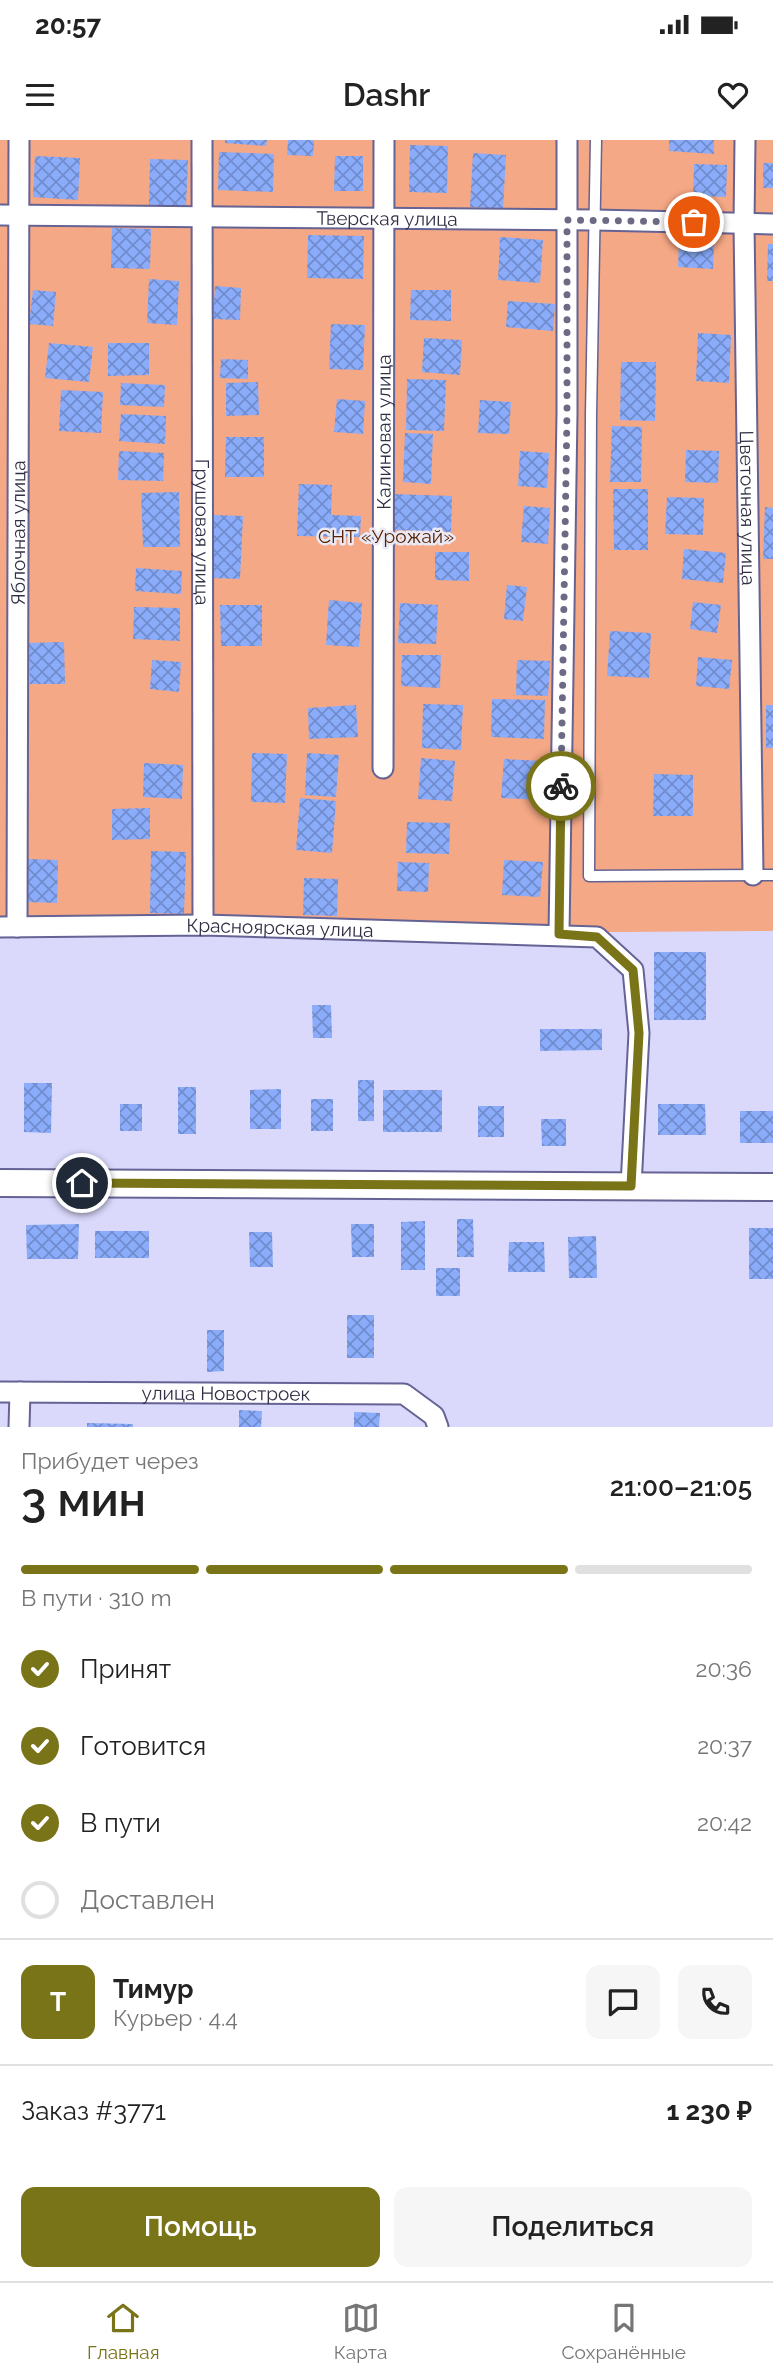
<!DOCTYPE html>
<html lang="ru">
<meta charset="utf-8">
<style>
body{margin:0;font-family:Raleway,sans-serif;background:#f6f6f6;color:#222;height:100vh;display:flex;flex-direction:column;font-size:26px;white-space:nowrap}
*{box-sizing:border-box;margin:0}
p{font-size:23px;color:#767676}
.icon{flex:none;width:38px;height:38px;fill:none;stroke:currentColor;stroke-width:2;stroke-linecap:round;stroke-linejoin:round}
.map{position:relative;height:1287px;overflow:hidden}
.panel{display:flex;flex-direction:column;background:#fff;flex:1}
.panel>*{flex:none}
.pin{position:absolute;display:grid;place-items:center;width:60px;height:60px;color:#fff;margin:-30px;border:4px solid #fff;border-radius:50%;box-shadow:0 2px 7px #0007}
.courier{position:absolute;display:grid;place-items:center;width:70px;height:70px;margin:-35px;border:5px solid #7a7418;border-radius:50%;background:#fff;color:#222;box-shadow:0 2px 9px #0007}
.overview em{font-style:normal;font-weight:600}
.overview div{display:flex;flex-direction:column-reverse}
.overview{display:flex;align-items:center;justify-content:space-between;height:119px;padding:0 21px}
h1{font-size:46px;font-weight:600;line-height:52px}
.bar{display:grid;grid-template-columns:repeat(4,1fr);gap:10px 7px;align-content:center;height:84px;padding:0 21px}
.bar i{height:9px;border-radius:5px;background:#e0e0e0}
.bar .on{background:#7a7418}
.bar p{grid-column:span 4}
.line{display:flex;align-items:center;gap:18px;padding:0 21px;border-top:2px solid #e0e0e0}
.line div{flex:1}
.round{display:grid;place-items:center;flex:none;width:74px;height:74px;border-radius:14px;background:#f6f6f6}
ol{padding:0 21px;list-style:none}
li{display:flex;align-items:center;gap:21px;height:77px}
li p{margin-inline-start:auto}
li .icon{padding:7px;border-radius:50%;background:#7a7418;color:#fff;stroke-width:4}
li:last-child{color:#767676}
li i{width:38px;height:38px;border:4px solid #e0e0e0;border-radius:50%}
.cta{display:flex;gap:14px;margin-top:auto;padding:14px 21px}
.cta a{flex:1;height:80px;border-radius:14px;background:#7a7418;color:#fff;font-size:28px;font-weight:600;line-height:80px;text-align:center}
.cta a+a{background:#f6f6f6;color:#222}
.status{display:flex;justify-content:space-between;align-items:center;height:49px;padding:0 35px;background:#fff;direction:ltr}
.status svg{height:19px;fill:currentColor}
header{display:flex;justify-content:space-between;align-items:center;height:91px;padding:0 21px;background:#fff;font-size:32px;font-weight:600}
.tabs{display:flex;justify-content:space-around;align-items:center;height:98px;border-top:2px solid #e0e0e0;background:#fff;font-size:19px;color:#767676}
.tabs a{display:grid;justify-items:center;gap:4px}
.tabs .on{color:#7a7418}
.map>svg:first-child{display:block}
.green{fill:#f5a885}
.building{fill:url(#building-cross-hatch)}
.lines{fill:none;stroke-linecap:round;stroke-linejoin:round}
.lane-casing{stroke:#656294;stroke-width:13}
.street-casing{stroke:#656294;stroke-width:23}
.secondary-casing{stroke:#656294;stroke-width:30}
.lane{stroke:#fff;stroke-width:10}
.street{stroke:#fff;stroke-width:19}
.secondary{stroke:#fff;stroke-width:26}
.done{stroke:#6c6a85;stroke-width:7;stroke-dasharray:0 12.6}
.route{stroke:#7a7418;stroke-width:9}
.labels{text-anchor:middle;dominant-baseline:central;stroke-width:5;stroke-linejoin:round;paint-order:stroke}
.street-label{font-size:19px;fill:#302f45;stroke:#e9e9f5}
.park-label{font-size:19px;fill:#592202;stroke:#e9e9f5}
</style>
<div class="status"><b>20:57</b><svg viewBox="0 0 49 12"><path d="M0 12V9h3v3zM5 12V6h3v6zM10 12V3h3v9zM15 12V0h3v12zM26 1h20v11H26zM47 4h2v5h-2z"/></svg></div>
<header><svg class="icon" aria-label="menu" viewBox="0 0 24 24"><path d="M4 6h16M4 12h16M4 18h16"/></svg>Dashr<svg class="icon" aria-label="heart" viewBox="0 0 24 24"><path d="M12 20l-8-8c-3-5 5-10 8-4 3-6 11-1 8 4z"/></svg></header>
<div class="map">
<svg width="773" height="1287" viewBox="0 0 773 1287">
<defs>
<pattern id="building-cross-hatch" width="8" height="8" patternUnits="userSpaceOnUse" patternTransform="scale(1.75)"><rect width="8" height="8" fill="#8aacfb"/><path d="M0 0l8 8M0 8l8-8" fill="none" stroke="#718ccd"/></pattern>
</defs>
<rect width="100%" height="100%" fill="#dad9fc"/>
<!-- green -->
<polygon class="green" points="0,0 773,0 773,791 0,796"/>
<!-- building -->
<g class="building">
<polygon points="225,0 267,0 266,6 225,3"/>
<polygon points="288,0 314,0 313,16 287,15"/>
<polygon points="669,0 714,0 714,14 669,11"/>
<polygon points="410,5 448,6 447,53 409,52"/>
<polygon points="219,12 274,14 273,52 218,50"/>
<polygon points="473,13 506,15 503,69 470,67"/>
<polygon points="35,16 80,18 78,60 33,57"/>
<polygon points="335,16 363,16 363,51 334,51"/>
<polygon points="150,19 188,20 186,66 149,65"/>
<rect x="763" y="23" width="10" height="25"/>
<polygon points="694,24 727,25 726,57 693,56"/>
<polygon points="112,88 151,89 150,129 111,128"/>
<polygon points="308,95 364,96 363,139 307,138"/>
<polygon points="500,97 543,100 540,143 498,140"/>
<polygon points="679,102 714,104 713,129 678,127"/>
<polygon points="768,104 773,104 773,141 767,141"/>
<polygon points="149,139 179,141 177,185 147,183"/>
<polygon points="215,146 241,148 240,180 213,179"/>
<polygon points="33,150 56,152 53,186 29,184"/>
<polygon points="411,150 451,150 451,181 410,180"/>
<polygon points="508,161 555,164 553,191 506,187"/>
<polygon points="331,184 365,185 363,230 329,229"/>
<polygon points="698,193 731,195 729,243 696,241"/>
<polygon points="424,198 462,200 460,235 422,232"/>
<polygon points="49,203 93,207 89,242 45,238"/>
<polygon points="108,203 149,203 149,235 108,236"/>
<polygon points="221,219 248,220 248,239 220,238"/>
<polygon points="621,222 656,222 655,281 620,280"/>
<polygon points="407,239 446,240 444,291 406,290"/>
<polygon points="258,242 259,275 226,276 226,243"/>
<polygon points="121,243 165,245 164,267 120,265"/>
<polygon points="61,250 103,252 101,293 59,291"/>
<polygon points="337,259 365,261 363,294 334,292"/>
<polygon points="480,260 511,262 509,294 478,293"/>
<polygon points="121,274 166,276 165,304 119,301"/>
<polygon points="612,286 642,287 641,342 610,342"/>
<polygon points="405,293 433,294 431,344 403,342"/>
<polygon points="226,297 264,297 264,337 225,337"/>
<polygon points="686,310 719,311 718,343 685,342"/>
<polygon points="119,311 164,313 163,341 118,340"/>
<polygon points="520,311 549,313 547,348 518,346"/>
<polygon points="299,344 332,345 331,375 361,376 360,397 297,396"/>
<polygon points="613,349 648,349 648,410 614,410"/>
<polygon points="179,352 180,407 143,407 141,353"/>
<polygon points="393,354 452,356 451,392 392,390"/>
<polygon points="667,357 704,358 703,395 665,394"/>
<polygon points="524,366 550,368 548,404 521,402"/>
<polygon points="765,367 773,368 773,419 763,419"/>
<polygon points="214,375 243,376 240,439 212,438"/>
<polygon points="684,409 726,413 723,443 682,439"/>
<polygon points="435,412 469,412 469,441 435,440"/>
<polygon points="136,428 182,431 181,454 135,451"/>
<polygon points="507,445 527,447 523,481 504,479"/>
<polygon points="329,460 362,463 359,507 326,505"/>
<polygon points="693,462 721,465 717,493 690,489"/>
<polygon points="400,463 438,465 436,504 398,503"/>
<polygon points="220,465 262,465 262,506 221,506"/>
<polygon points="134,467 180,468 180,501 133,499"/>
<polygon points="610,491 651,493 649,538 607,536"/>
<polygon points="64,502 65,544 30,544 29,503"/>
<polygon points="402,515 441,515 440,548 401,546"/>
<polygon points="698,517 732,520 729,549 696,546"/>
<polygon points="152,520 181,522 179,552 150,549"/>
<polygon points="517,520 550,521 548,556 516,555"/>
<polygon points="492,559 545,560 544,599 491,597"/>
<polygon points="423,564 463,565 461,610 422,608"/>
<polygon points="356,565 358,597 309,599 308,568"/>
<rect x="766" y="565" width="7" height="43"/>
<polygon points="252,613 287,614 285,663 251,662"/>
<polygon points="307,613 339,615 336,657 305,655"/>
<polygon points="421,618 455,621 452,661 418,659"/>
<polygon points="504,619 542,621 540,660 501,658"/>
<polygon points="144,623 183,625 182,659 143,657"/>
<polygon points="654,634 693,635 693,676 653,676"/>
<polygon points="300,658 336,661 332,713 296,710"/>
<polygon points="150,668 150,699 112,700 112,669"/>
<polygon points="407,682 450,683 449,714 406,713"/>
<polygon points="151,711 186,712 184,774 150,773"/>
<polygon points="27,719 58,720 57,763 26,762"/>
<polygon points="504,720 543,722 540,757 502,755"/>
<polygon points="398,722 429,723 428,752 397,751"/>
<polygon points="304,738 338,739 337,776 303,775"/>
<rect x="654" y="812" width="52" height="68"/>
<polygon points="312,865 331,865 332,898 313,898"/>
<polygon points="540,889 602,889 602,910 540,911"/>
<rect x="358" y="940" width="16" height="41"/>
<polygon points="24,943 52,943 51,993 24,992"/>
<rect x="178" y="947" width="18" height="47"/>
<polygon points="281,949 281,989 250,989 250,950"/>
<rect x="383" y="950" width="59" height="42"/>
<rect x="311" y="959" width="22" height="32"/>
<rect x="120" y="964" width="22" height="27"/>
<polygon points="658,964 705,964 706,995 658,995"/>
<rect x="478" y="966" width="26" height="31"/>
<rect x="740" y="971" width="33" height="32"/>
<polygon points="541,979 566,979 566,1006 542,1006"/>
<polygon points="457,1079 473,1079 474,1117 457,1117"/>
<polygon points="425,1081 425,1130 401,1130 401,1082"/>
<polygon points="79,1084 78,1119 27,1119 26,1085"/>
<polygon points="351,1084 374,1084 374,1117 352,1117"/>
<rect x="749" y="1088" width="24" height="51"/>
<rect x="95" y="1091" width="54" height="27"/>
<polygon points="249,1092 272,1092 273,1127 250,1127"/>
<polygon points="596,1096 597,1138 569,1138 568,1097"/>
<polygon points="509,1102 544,1102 545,1132 508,1132"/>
<rect x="436" y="1128" width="24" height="28"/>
<rect x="347" y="1175" width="27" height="43"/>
<polygon points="207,1190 224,1190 224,1231 207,1232"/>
<polygon points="239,1270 262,1271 261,1287 239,1287"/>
<polygon points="354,1272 380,1273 379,1287 354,1287"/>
<polygon points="87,1283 133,1284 133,1287 87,1287"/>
</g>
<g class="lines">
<!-- lane casing -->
<g class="lane-casing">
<polyline id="lane" points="596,0 591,275 589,736 773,735"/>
</g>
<!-- street casing -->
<g class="street-casing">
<g id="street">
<path id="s1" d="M202,0L203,785"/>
<path id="s2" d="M745,0L744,84L753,735"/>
<path id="s3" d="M0,75L595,80L773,84"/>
<path id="s4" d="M383,628L384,0"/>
<path id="s5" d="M0,787L203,785L597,797L633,830L639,893L631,1046"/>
<path id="s6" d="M17,787L19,0"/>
<polyline points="559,794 567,273 567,0"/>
<path id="s7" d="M0,1252L404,1254L434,1276L438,1287"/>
<polyline points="19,1287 20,1252"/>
</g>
</g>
<!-- secondary casing -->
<g class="secondary-casing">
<polyline id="secondary" points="0,1043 773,1047"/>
</g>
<!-- lane -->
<use href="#lane" class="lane"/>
<!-- street -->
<use href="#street" class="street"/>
<!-- secondary -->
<use href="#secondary" class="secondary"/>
</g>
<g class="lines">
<!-- done -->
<polyline class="done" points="561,646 567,273 567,80 694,82"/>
<!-- route -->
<polyline class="route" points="82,1043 631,1046 639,893 633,830 597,797 559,794 561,646"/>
</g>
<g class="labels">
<!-- street labels -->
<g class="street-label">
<text stroke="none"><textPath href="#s3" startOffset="387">Тверская улица</textPath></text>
<text stroke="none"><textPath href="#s4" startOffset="336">Калиновая улица</textPath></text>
<text stroke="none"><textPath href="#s2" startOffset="368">Цветочная улица</textPath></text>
<text stroke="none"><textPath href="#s1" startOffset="392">Грушовая улица</textPath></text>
<text stroke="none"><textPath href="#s6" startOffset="394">Яблочная улица</textPath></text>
<text stroke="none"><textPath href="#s5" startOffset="280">Красноярская улица</textPath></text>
<text stroke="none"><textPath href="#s7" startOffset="226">улица Новостроек</textPath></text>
</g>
<!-- park labels -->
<g class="park-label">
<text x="386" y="396">СНТ «Урожай»</text>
</g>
</g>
</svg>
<div class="pin" style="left:694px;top:82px;background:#ea580c"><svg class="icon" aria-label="bag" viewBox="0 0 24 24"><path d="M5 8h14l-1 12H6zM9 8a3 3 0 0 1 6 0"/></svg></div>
<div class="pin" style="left:82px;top:1043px;background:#1f2937"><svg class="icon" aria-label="home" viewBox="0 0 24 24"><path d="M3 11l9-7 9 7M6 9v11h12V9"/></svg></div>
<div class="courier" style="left:561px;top:646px"><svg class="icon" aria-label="bike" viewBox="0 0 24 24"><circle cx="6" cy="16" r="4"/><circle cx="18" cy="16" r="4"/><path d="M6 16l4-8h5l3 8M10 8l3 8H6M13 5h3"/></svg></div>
</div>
<section class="panel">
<div class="overview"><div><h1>3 мин</h1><p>Прибудет через</p></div><em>21:00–21:05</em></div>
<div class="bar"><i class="on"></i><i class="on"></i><i class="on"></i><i></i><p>В пути · 310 m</p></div>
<ol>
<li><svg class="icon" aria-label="check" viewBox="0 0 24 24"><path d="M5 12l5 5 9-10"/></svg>Принят<p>20:36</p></li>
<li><svg class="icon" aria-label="check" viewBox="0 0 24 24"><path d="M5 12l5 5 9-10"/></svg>Готовится<p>20:37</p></li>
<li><svg class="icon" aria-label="check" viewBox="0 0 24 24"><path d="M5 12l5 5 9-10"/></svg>В пути<p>20:42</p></li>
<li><i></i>Доставлен</li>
</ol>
<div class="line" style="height:126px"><b class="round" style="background:#7a7418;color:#fff">Т</b><div><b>Тимур</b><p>Курьер · 4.4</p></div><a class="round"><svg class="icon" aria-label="chat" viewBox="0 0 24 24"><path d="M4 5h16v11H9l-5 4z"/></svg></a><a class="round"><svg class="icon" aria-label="phone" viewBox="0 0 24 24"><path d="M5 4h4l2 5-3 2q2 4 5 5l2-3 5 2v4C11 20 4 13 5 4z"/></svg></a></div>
<div class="line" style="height:91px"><div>Заказ #3771</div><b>1 230 ₽</b></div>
<div class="cta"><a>Помощь</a><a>Поделиться</a></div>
</section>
<nav class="tabs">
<a class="on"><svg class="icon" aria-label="home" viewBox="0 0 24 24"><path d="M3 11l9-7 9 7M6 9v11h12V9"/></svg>Главная</a>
<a><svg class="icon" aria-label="map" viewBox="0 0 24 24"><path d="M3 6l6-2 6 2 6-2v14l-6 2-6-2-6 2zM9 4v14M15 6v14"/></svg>Карта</a>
<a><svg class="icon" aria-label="saved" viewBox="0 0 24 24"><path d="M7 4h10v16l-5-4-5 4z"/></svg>Сохранённые</a>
</nav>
